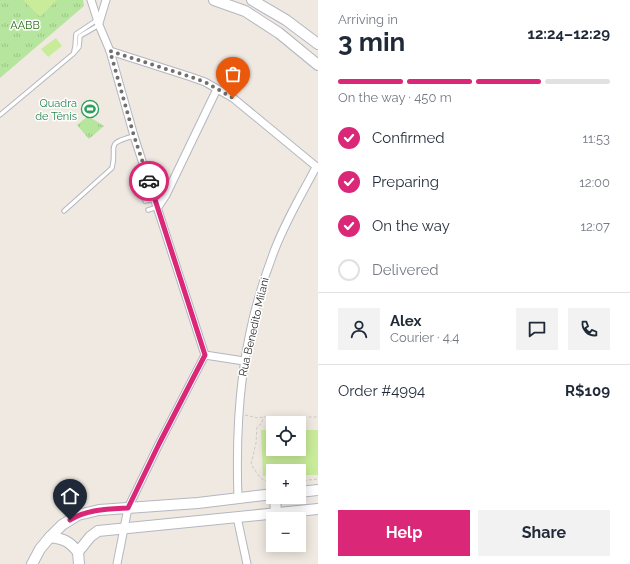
<!DOCTYPE html>
<meta charset="utf-8">
<style>
body{margin:0;font-family:Raleway,sans-serif;background:#f2f2f3;color:#1f2937;height:100vh;display:flex;flex-direction:column;font-size:15px;white-space:nowrap}
*{box-sizing:border-box;margin:0}
p{font-size:13px;color:#747a83}
.icon{flex:none;width:22px;height:22px;fill:none;stroke:currentColor;stroke-width:2;stroke-linecap:round;stroke-linejoin:round}
.map{position:relative;flex:1;overflow:hidden}
.panel{display:flex;flex-direction:column;background:#fff;width:312px}
.panel>*{flex:none}
.tools{position:absolute;left:266px;top:416px;display:grid;gap:8px}
.tools a{display:grid;place-items:center;width:40px;height:40px;border-radius:0px;background:#fff;box-shadow:0 2px 10px #0003;font-size:20px}
.pin{position:absolute;display:grid;place-items:center;width:34px;height:34px;color:#fff;margin:-41px -17px;border-radius:50% 50% 50% 0;rotate:-45deg;box-shadow:0 0 4px #0007}
.pin .icon{rotate:45deg}
.courier{position:absolute;display:grid;place-items:center;width:40px;height:40px;margin:-20px;border:3px solid #db2777;border-radius:50%;background:#fff;color:#222;box-shadow:0 1px 5px #0007}
.overview em{font-style:normal;font-weight:700}
.overview div{display:flex;flex-direction:column-reverse}
.overview{display:flex;align-items:center;justify-content:space-between;height:68px;padding:0 20px}
h1{font-size:26px;font-weight:700;line-height:30px}
.bar{display:grid;grid-template-columns:repeat(4,1fr);gap:6px 4px;align-content:center;height:48px;padding:0 20px}
.bar i{height:5px;border-radius:3px;background:#e0e1e3}
.bar .active{background:#db2777}
.bar p{grid-column:span 4}
.line{display:flex;align-items:center;gap:10px;padding:0 20px;border-top:1px solid #e0e1e3}
.line div{flex:1}
.round{display:grid;place-items:center;flex:none;width:42px;height:42px;border-radius:0px;background:#f2f2f3}
ol{padding:0 20px;list-style:none}
li{display:flex;align-items:center;gap:12px;height:44px}
li p{margin-inline-start:auto}
li .icon{padding:4px;border-radius:50%;background:#db2777;color:#fff;stroke-width:4}
li:last-child{color:#747a83}
li i{width:22px;height:22px;border:2px solid #e0e1e3;border-radius:50%}
.action{display:flex;gap:8px;margin-top:auto;padding:8px 20px}
.action a{flex:1;height:46px;border-radius:0px;background:#db2777;color:#fff;font-size:16px;font-weight:700;line-height:46px;text-align:center}
.action a+a{background:#f2f2f3;color:#1f2937}
main{display:flex;flex:1;min-height:0}
.map>svg:first-child{display:block}
.park{fill:url(#park-tufts)}
.pitch{fill:#c9ec9a}
.lines{fill:none;stroke-linecap:round;stroke-linejoin:round}
.lane-casing{stroke:#b4b7c1;stroke-width:5.5}
.street-casing{stroke:#b4b7c1;stroke-width:9}
.secondary-casing{stroke:#b4b7c1;stroke-width:12}
.path{stroke:#c9c9c9;stroke-width:1;stroke-dasharray:3 2;stroke-linecap:butt}
.lane{stroke:#fff;stroke-width:3.5}
.street{stroke:#fff;stroke-width:7}
.secondary{stroke:#fff;stroke-width:10}
.done{stroke:#726f6d;stroke-width:4;stroke-dasharray:0 7.2}
.route{stroke:#db2777;stroke-width:5}
.labels{text-anchor:middle;dominant-baseline:central;stroke-width:3;stroke-linejoin:round;paint-order:stroke}
.park-label{font-size:11px;fill:#2c6e1b;stroke:#fff}
.leisure-label{font-size:11px;fill:#27864d;stroke:#fff;text-anchor:end}
.street-label{font-size:11px;fill:#2e2e2e;stroke:#fff}
</style>
<main>
<div class="map">
<svg width="318" height="564" viewBox="0 0 318 564">
<defs>
<pattern id="park-tufts" width="24" height="20" patternUnits="userSpaceOnUse"><rect width="24" height="20" fill="#b6e59e"/><path d="M3 7l-1-3M5 7V3M7 7l1-3M15 17l-1-3M17 17v-4M19 17l1-3" fill="none" stroke="#9dc588"/></pattern>
</defs>
<rect width="100%" height="100%" fill="#efe9e1"/>
<!-- park -->
<g class="park">
<polygon points="0,0 83,0 84,6 0,78"/>
<polygon points="88,116 104,126 89,139 77,125"/>
</g>
<!-- pitch -->
<g class="pitch">
<polygon points="23,0 57,0 40,17"/>
<polygon points="56,38 62,46 48,57 41,49"/>
<polygon points="261,430 273,430 273,449 299,449 299,430 318,430 318,475 299,475 299,471 273,471 273,475 263,476"/>
</g>
<g class="lines">
<!-- lane casing -->
<g class="lane-casing">
<g id="lane">
<polyline points="74,51 75,47 76,34 97,20"/>
<polyline points="0,115 73,54 79,47 80,36 99,25"/>
<polyline points="145,201 154,199"/>
<polyline points="148,210 158,207"/>
<path d="M64,211L112,168C118,146 103,144 134,136"/>
</g>
</g>
<!-- street casing -->
<g class="street-casing">
<g id="street">
<polyline points="91,0 99,25 110,51 134,136 205,355 159,444 128,508 117,564"/>
<polyline points="99,23 106,0"/>
<polyline points="110,51 191,77 205,82 233,98 318,168"/>
<polyline points="158,207 166,195 217,89"/>
<polyline points="205,355 244,361"/>
<path d="M238,498C235,414 242,336 272,257C283,225 301,196 316,167"/>
<polyline points="237,517 247,564"/>
</g>
</g>
<!-- secondary casing -->
<g class="secondary-casing">
<g id="secondary">
<polyline points="214,0 245,11 279,33 318,65"/>
<polyline points="252,0 286,20 318,44"/>
<polyline points="299,492 318,490"/>
<polyline points="275,497 276,513"/>
<path d="M50,537C64,539 69,541 78,552"/>
<polyline points="32,564 40,549 50,537 62,525 78,515 99,510 198,503 273,494"/>
<polyline points="79,564 78,552 90,537 98,531 318,509"/>
</g>
</g>
<!-- path -->
<g class="path">
<polyline points="245,415 258,418 263,417"/>
<polyline points="299,481 318,479"/>
<path d="M273,482C261,483 257,473 251,464L256,443L257,427L261,424L264,417H318"/>
</g>
<!-- lane -->
<use href="#lane" class="lane"/>
<!-- street -->
<use href="#street" class="street"/>
<!-- secondary -->
<use href="#secondary" class="secondary"/>
</g>
<g class="lines">
<!-- done -->
<polyline class="done" points="149,181 134,136 110,51 191,77 205,82 233,98"/>
<!-- route -->
<path class="route" d="M70,520C87,509 109,509 128,508L159,444L205,355L149,181"/>
</g>
<!-- icons -->
<defs>
<g id="stadium-ring" transform="scale(0.9)"><circle r="9.5" fill="#fff" stroke="#2e9e5b" stroke-width="1.5"/><path d="M0-5a6.5 5 0 1 0 0 10a6.5 5 0 1 0 0-10ZM-3.5-1.8h7v3.6h-7Z" fill="#2e9e5b"/></g>
</defs>
<g fill-rule="evenodd">
<use href="#stadium-ring" x="90" y="109"/>
</g>
<g class="labels">
<!-- park labels -->
<g class="park-label">
<text x="25" y="25">AABB</text>
</g>
<!-- leisure labels -->
<g class="leisure-label">
<text x="77" y="103">Quadra<tspan x="77" dy="13">de Tênis</tspan></text>
</g>
<!-- street labels -->
<g class="street-label">
<text transform="translate(254 327) rotate(-77)">Rua Benedito Milani</text>
</g>
</g>
</svg>
<div class="tools">
<a><svg class="icon" aria-label="locate" viewBox="0 0 24 24"><circle cx="12" cy="12" r="6"/><path d="M12 2v4M12 18v4M2 12h4M18 12h4"/></svg></a>
<a>+</a>
<a>−</a>
</div>
<div class="pin" style="left:233px;top:98px;background:#ea580c"><svg class="icon" aria-label="bag" viewBox="0 0 24 24"><path d="M5 8h14l-1 12H6zM9 8a3 3 0 0 1 6 0"/></svg></div>
<div class="pin" style="left:70px;top:520px;background:#1f2937"><svg class="icon" aria-label="home" viewBox="0 0 24 24"><path d="M3 11l9-7 9 7M6 9v11h12V9"/></svg></div>
<div class="courier" style="left:149px;top:181px"><svg class="icon" aria-label="car" viewBox="0 0 24 24"><path d="M5 17H2v-5l4-1 3-4h7l3 4 3 1v5h-3M9 17h6M6 11h13"/><circle cx="7" cy="17" r="2"/><circle cx="17" cy="17" r="2"/></svg></div>
</div>
<section class="panel">
<div class="overview"><div><h1>3 min</h1><p>Arriving in</p></div><em>12:24–12:29</em></div>
<div class="bar"><i class="active"></i><i class="active"></i><i class="active"></i><i></i><p>On the way · 450 m</p></div>
<ol>
<li><svg class="icon" aria-label="check" viewBox="0 0 24 24"><path d="M5 12l5 5 9-10"/></svg>Confirmed<p>11:53</p></li>
<li><svg class="icon" aria-label="check" viewBox="0 0 24 24"><path d="M5 12l5 5 9-10"/></svg>Preparing<p>12:00</p></li>
<li><svg class="icon" aria-label="check" viewBox="0 0 24 24"><path d="M5 12l5 5 9-10"/></svg>On the way<p>12:07</p></li>
<li><i></i>Delivered</li>
</ol>
<div class="line" style="height:72px"><a class="round"><svg class="icon" aria-label="person" viewBox="0 0 24 24"><circle cx="12" cy="8" r="4"/><path d="M4 21q1-7 8-7t8 7"/></svg></a><div><b>Alex</b><p>Courier · 4.4</p></div><a class="round"><svg class="icon" aria-label="chat" viewBox="0 0 24 24"><path d="M4 5h16v11H9l-5 4z"/></svg></a><a class="round"><svg class="icon" aria-label="phone" viewBox="0 0 24 24"><path d="M5 4h4l2 5-3 2q2 4 5 5l2-3 5 2v4C11 20 4 13 5 4z"/></svg></a></div>
<div class="line" style="height:52px"><div>Order #4994</div><b>R$109</b></div>
<div class="action"><a>Help</a><a>Share</a></div>
</section>
</main>
